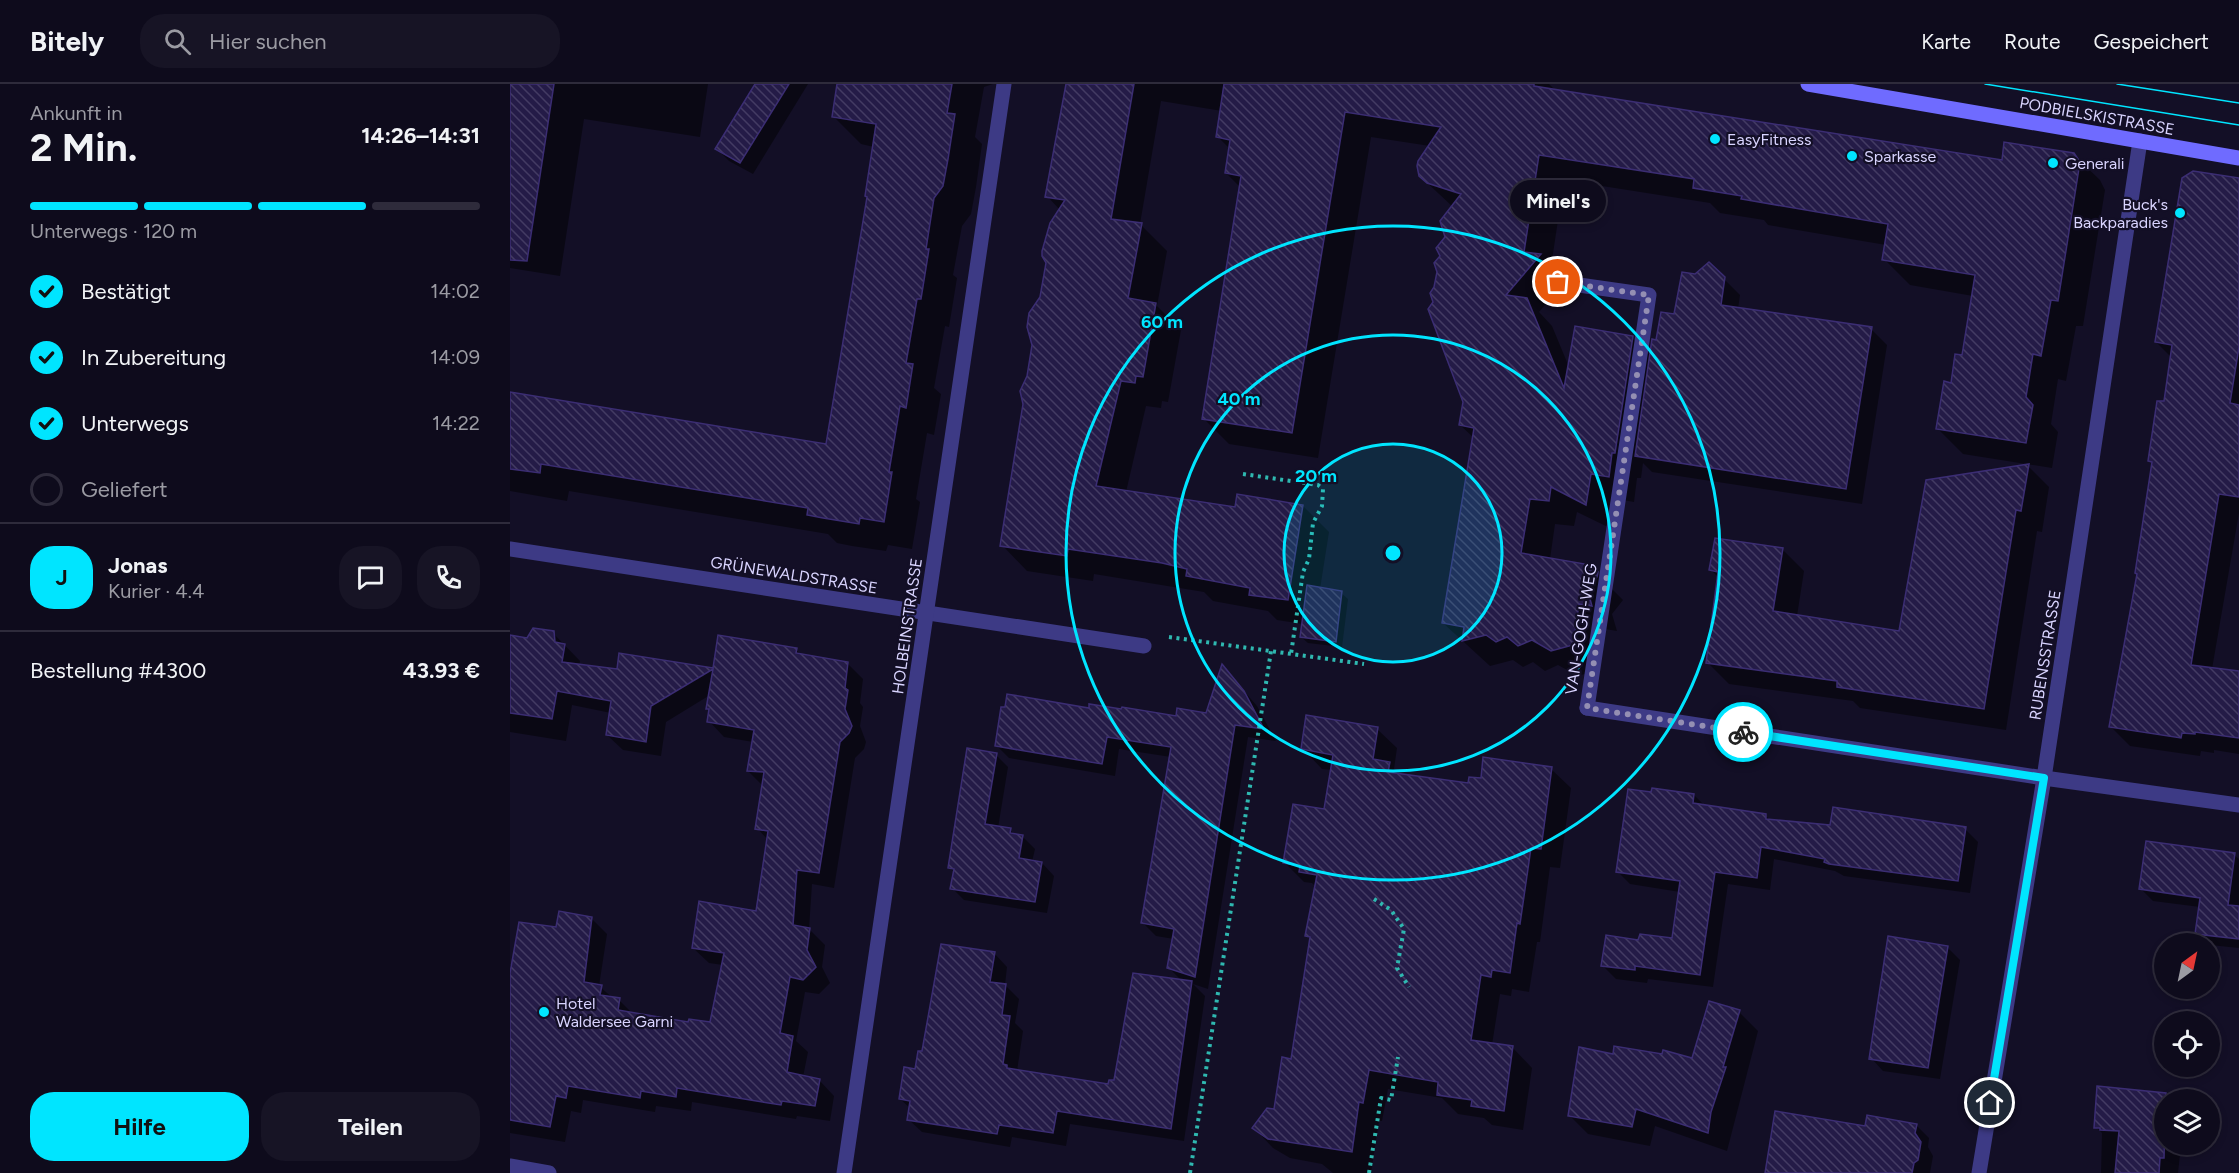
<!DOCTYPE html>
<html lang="de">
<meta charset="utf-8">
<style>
body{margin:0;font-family:Figtree,sans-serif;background:#171425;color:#f1f3f6;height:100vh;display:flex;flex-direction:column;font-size:22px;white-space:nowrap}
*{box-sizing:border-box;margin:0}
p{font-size:20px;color:#9b9ba3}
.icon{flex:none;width:33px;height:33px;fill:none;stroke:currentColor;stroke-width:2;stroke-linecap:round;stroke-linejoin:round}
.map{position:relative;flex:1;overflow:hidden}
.details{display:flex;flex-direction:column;background:#0e0b1c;width:510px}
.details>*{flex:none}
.needle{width:39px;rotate:33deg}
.controls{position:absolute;left:1644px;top:849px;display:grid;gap:12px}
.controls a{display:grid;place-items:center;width:66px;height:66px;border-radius:50%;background:#0e0b1c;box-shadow:0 3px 9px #0003,0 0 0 2px #2e2b3b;font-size:30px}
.pin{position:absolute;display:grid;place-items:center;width:51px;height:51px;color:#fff;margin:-26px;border:3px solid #fff;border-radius:50%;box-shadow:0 2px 6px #0007}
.courier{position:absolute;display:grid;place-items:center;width:60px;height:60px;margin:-30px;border:4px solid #00e5ff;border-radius:50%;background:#fff;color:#222;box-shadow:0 2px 8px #0007}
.bubble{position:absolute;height:42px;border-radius:21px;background:#0e0b1c;box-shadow:0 3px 9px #0003,0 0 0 2px #2e2b3b;font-size:20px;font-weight:700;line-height:42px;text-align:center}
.overview em{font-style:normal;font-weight:700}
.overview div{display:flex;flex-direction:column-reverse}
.overview{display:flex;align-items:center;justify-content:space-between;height:102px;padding:0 30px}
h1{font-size:39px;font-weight:700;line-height:45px}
.bar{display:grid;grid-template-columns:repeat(4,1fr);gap:9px 6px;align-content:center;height:72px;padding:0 30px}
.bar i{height:8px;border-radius:4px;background:#2e2b3b}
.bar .on{background:#00e5ff}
.bar p{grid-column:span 4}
.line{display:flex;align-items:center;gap:15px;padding:0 30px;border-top:2px solid #2e2b3b}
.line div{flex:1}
.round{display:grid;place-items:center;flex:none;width:63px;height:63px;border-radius:24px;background:#171425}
ol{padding:0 30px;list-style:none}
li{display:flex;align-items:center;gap:18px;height:66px}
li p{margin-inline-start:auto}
li .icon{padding:6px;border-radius:50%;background:#00e5ff;color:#111;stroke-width:4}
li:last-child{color:#9b9ba3}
li i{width:33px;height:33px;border:3px solid #2e2b3b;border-radius:50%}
.primary-button{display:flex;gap:12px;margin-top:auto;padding:12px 30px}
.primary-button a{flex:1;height:69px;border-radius:24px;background:#00e5ff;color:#111;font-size:24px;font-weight:700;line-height:69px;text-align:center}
.primary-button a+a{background:#171425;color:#f1f3f6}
header{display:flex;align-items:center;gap:36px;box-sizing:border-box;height:84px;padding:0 30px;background:#0e0b1c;border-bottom:2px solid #2e2b3b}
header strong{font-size:28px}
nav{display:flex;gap:33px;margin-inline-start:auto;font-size:21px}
.search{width:420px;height:54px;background:#171425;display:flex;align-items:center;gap:15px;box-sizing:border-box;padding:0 21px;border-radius:24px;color:#9b9ba3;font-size:22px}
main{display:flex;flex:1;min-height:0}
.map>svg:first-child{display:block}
.shadow{fill:#0007}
.building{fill:url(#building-back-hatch);stroke:#3b2d73;stroke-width:1.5}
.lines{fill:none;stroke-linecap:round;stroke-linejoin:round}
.path{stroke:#2fb8b0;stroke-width:4;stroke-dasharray:3 4.5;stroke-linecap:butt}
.service{stroke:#3d3a85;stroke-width:15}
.minor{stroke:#3d3a85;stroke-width:15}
.tertiary{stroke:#3d3a85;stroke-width:15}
.secondary{stroke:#6f6bff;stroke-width:15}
.tram{stroke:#00e5ff;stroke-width:1.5}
.done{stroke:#948fb3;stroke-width:6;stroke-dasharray:0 10.8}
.route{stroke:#00e5ff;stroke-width:8}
.ring{fill:none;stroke:#00e5ff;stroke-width:3}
.poi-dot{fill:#00e5ff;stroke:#130f26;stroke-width:2}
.labels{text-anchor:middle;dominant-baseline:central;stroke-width:4.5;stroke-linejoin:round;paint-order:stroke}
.street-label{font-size:16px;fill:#d9d4ff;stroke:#130f26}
.poi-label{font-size:16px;fill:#d9d4ff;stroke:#130f26;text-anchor:start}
.centre{fill:#00e5ff;stroke:#130f26;stroke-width:3}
.ring-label{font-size:18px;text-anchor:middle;font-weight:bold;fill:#00e5ff;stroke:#130f26;stroke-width:4.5;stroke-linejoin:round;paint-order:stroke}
</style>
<header>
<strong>Bitely</strong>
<div class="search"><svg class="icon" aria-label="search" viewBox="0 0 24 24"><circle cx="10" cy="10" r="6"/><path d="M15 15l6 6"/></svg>Hier suchen</div>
<nav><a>Karte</a><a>Route</a><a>Gespeichert</a></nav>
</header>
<main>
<section class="details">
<div class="overview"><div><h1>2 Min.</h1><p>Ankunft in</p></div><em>14:26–14:31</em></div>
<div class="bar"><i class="on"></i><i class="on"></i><i class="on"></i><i></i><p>Unterwegs · 120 m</p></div>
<ol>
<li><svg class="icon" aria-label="check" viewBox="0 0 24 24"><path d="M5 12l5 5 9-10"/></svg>Bestätigt<p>14:02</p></li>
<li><svg class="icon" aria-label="check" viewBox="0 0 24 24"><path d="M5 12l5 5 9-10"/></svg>In Zubereitung<p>14:09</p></li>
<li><svg class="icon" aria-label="check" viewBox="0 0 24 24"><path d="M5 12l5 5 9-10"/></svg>Unterwegs<p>14:22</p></li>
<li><i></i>Geliefert</li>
</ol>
<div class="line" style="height:108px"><b class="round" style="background:#00e5ff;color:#111">J</b><div><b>Jonas</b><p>Kurier · 4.4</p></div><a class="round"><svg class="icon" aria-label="chat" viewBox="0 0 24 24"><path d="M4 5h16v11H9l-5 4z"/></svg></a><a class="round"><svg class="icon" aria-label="phone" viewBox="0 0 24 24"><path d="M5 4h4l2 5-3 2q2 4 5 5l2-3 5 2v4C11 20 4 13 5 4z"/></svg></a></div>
<div class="line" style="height:78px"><div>Bestellung #4300</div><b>43.93 €</b></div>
<div class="primary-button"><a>Hilfe</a><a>Teilen</a></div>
</section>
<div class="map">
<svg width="1729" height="1089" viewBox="0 0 1729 1089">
<defs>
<pattern id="building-back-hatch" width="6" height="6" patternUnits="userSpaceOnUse" patternTransform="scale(1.5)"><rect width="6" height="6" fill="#241b47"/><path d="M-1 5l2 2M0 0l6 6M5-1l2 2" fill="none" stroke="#433b63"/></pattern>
</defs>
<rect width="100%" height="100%" fill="#130f26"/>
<!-- shadow -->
<g class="shadow">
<polygon points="0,0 198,0 190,53 74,35 50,192 0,184"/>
<polygon points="247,0 298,0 243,90 219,77 207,65"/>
<polygon points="329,0 483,0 474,3 465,53 472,60 466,103 461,130 452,142 443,191 447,194 439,243 435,242 424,304 431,310 424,351 417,349 406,415 410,418 402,465 378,461 376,467 342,462 327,459 318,450 59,407 57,417 0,407 0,310 317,362 358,113 364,63 351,60 323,32"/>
<polygon points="557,0 1039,0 1046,7 1493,77 1563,70 1590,96 1595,106 1573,242 1566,242 1556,297 1548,295 1541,340 1548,348 1542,384 1453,370 1427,344 1453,273 1463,212 1400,201 1374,175 1376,161 1258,141 1254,136 1210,129 1200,119 1054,96 1041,183 1055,197 1029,228 1042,242 1059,283 1122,254 1141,272 1185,192 1199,180 1230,211 1228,225 1361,245 1377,261 1352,420 1142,388 1133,379 1131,394 1127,394 1124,418 1107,415 1102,445 1067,428 1064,442 1045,440 1040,475 1075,481 1083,489 1087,490 1113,516 1102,530 1107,547 1095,545 1088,586 1068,592 1048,581 1035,587 1023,578 1013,583 1003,576 980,582 933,539 964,354 950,341 955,318 925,218 925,204 943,123 913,95 920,62 861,53 808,374 719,360 693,334 730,103 716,89 720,65 708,53 712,27 651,17 630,140 657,167 647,222 671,246 658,318 652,317 651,324 636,322 616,408 726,425 793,422 819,448 810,505 831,509 838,515 832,563 798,559 791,553 793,540 767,536 758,527 703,517 694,508 584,490 583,497 517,487 492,461 531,214 550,126 537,112"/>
<polygon points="1729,96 1729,429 1702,585 1729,589 1729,670 1704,666 1704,669 1691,667 1690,672 1620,662 1601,643 1628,490 1643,380 1640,376 1656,319 1662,274 1646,258"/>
<polygon points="1518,382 1539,403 1532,448 1527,447 1496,646 1350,624 1343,617 1219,600 1197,578 1209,494 1201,486 1273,466 1294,487 1287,532 1390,548"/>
<polygon points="43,549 70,577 69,582 108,587 110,571 204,586 286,566 292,571 338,580 353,595 350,619 353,623 350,642 356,658 354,665 345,674 324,804 302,800 299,845 315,861 312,883 320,899 309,910 295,908 286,957 298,968 293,993 309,996 324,1012 320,1037 287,1032 286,1035 182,1018 181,1027 146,1022 145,1028 73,1016 71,1029 61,1027 55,1058 0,1049 0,881 3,882 48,845 81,834 97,850 89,902 104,915 109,916 124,931 180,940 201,940 213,881 199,879 183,864 248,828 258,756 247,744 253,702 238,687 243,658 214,653 199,637 200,611 156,638 151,672 113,666 97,651 101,629 62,621 56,657 0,648 0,552 18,555"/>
<polygon points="713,583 747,622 766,657 738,653 698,905 683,900 695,912 674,1057 560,1040 556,1062 502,1053 500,1063 412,1048 398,1035 400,1024 390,1015 406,986 413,969 484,869 497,883 495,901 509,915 505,939 513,947 507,987 600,1002 605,998 673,898 659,884 664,855 646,852 633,839 661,673 609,665 605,692 499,674 486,661 580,625 667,633 697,631"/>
<polygon points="867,645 887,664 884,685 891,691 959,701 972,696 1041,685 1061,704 1050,784 1040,783 1030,858 1027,858 1019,908 1002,905 1001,912 990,910 982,961 1003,964 1022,984 1013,1046 982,1041 974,1034 948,1030 932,1014 878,1005 872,1037 869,1037 861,1089 823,1089 812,1080 780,1074 763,1064 744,1044 765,1027 783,977 801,856 796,851 806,803 802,799 794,798 774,778 815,727 822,686 812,685 793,665"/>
<polygon points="486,671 498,683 488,744 500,746 506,752 513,753 525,765 522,778 532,779 544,792 537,829 454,816 442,804 445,789 439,783"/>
<polygon points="1142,710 1184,711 1195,722 1256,732 1261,737 1321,743 1455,745 1468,758 1460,809 1334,792 1325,787 1264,775 1260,806 1218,800 1203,903 1138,895 1137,899 1106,895 1093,882 1130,857 1163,855 1170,808 1120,800 1107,787"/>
<polygon points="1724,771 1729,775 1729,864 1700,861 1686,849 1690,823 1643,817 1631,805"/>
<polygon points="1437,863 1450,876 1430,995 1373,987 1361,974"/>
<polygon points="1229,928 1248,947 1217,1067 1145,1042 1140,1062 1078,1050 1059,1031 1104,972 1183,976"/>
<polygon points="1655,1011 1660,1016 1654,1016 1654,1060 1671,1061 1668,1089 1591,1089 1592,1049 1586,1043"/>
<polygon points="1406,1041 1419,1054 1418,1063 1423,1072 1420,1089 1256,1089 1356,1043"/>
</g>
<!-- building -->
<g class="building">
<polygon points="0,0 44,0 17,177 0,176"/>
<polygon points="245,0 279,0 230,79 205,65"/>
<polygon points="327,0 442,0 437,29 445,30 438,75 433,102 424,114 416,165 419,165 411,215 407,215 396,279 403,280 396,324 390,322 379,388 382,388 374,438 350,434 349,440 313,434 297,431 298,424 31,380 30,389 0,385 0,308 316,360 357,113 355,112 366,40 322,33"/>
<polygon points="556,0 624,0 601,135 632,139 618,214 646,219 633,293 626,292 625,299 611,297 586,402 725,423 727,410 793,421 778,516 739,511 740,504 676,492 677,485 652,479 558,465 557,472 490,462 513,320 510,307 517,292 522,261 517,243 519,229 530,213 536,179 532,172 532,167 540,139 555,116 535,113"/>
<polygon points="714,0 1024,0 1024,2 1492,76 1494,58 1564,69 1570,78 1555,173 1548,217 1541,216 1531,272 1523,270 1516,313 1523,321 1516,359 1426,345 1434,297 1441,299 1445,270 1452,271 1465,191 1372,176 1378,140 1231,115 1232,112 1183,104 1184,95 1029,71 1014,168 1031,170 996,211 1017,214 1054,304 1065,242 1123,252 1105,369 1102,369 1099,393 1081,390 1076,421 1041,403 1039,417 1020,415 1011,469 1075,480 1074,486 1088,488 1087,493 1077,504 1082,522 1069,520 1063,561 1041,567 1022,556 1008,562 997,553 986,558 976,551 952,557 954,543 932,539 964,344 949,341 953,318 918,225 923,218 920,209 924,203 927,188 924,179 930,172 926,164 935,153 930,137 951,110 917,99 909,92 907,82 908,77 931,43 835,28 782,349 692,335 731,92 715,89 720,56 706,53"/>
<polygon points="1683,87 1729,94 1729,263 1720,319 1729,321 1729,413 1709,410 1681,581 1729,587 1729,654 1685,648 1685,650 1672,649 1671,654 1599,643 1627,490 1625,489 1642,378 1638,377 1647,317 1654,317 1662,261 1645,258 1672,94"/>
<polygon points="1199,178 1215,193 1211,221 1362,243 1336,405 1125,372 1142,255 1146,256 1151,228 1164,230 1172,188 1185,190"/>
<polygon points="1519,380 1511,427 1506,426 1474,625 1327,603 1327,597 1196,579 1208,488 1199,486 1205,454 1273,464 1263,527 1389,547 1416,396"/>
<polygon points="797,501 832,507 826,558 790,553"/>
<polygon points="23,544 44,547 45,558 55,560 52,578 107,585 109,569 203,584 208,551 287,564 286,569 338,578 335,604 338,606 335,625 342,642 339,649 330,658 309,789 287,786 283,841 300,844 297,866 306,883 293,896 280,893 270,949 283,952 277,988 310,995 305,1022 272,1017 271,1021 167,1004 166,1013 131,1007 130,1014 58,1002 56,1014 46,1012 40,1043 0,1036 0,889 9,838 46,843 49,827 82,833 74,898 92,901 90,911 110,914 108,926 178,938 179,935 200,938 214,869 182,864 189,817 246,827 258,747 245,745 254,688 237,687 244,646 197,638 199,625 196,625 203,585 141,622 136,658 96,651 101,617 47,607 42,635 0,629 0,551 17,554"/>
<polygon points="712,580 734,607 754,645 725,641 685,893 657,884 664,845 631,839 661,663 597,653 592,680 485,662 491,623 495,623 497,610 579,624 579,620 611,625 612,623 666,632 667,624 696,629"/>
<polygon points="796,631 868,643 863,675 880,678 878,688 958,699 959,693 971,694 973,673 1042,683 1031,765 1021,764 1010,840 1007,839 1000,889 982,886 981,893 971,891 961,956 1003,962 994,1027 961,1022 962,1016 927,1011 928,998 859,986 853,1019 849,1018 842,1068 758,1055 742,1044 757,1024 764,1025 772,973 781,975 800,853 795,852 807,791 789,788 790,782 773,779 783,720 814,725 823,671 791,665"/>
<polygon points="457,664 487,669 475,740 501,744 500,749 513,751 509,774 532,778 525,818 440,805 444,785 438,784"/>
<polygon points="1142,704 1184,710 1183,719 1256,730 1256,735 1320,741 1323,723 1456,743 1448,797 1319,780 1314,778 1315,775 1251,763 1247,794 1205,788 1190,891 1125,882 1125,886 1091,882 1096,851 1128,856 1130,850 1162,854 1170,797 1106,788 1118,705 1141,708"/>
<polygon points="1636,757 1725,769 1718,821 1729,822 1729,855 1685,850 1690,814 1629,805"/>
<polygon points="1378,852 1438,862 1418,984 1359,975"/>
<polygon points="431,860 485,868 480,898 496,900 492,931 500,932 493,980 497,981 497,984 598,1000 599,996 604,996 623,889 682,897 661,1045 547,1027 543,1049 489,1041 487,1050 397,1036 400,1017 389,1015 394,983 405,985 408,967 412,967"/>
<polygon points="1199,917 1230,926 1213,983 1216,983 1201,1028 1198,1049 1126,1025 1122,1043 1058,1032 1069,963 1103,970 1104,962 1152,970 1153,966 1182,974"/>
<polygon points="1587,1002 1656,1009 1654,1074 1650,1074 1649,1089 1605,1089 1609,1047 1590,1046 1590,1044 1584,1044"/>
<polygon points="1265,1027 1355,1042 1357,1031 1407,1040 1405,1049 1411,1058 1408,1076 1404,1079 1402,1089 1255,1089"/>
</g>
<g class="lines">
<!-- path -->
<g class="path">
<polyline points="733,390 808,401 813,405 812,422 803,439 799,475 793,488 781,570"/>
<polyline points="659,553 854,580"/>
<polyline points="864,815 881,826 894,845 887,884 899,903"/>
<polyline points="680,1089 761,567"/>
<polyline points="859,1089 871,1014 881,1016 888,973"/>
</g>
<!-- service -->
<polyline class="service" points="1048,198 1139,211 1077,624"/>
<!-- minor -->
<g class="minor">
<polyline points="0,465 634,562"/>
<polyline points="1077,624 1534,694 1729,721"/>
<polyline points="334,1089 494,0"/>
<polyline points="1469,1089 1534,694 1630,57"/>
</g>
<!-- tertiary -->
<polyline class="tertiary" points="0,1082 39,1089"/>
<!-- secondary -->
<polyline class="secondary" points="1298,0 1729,74"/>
<!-- tram -->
<g class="tram">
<polyline points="1475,0 1729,41"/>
<polyline points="1607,0 1729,19"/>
</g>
</g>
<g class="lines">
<!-- done -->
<polyline class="done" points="1048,198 1139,211 1077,624 1233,648"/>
<!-- route -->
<polyline class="route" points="1233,648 1534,694 1480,1019"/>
</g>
<!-- distance rings -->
<circle cx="883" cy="469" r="109" fill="#00e5ff" fill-opacity=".12"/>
<g class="ring">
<circle cx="883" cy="469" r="109"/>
<circle cx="883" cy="469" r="218"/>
<circle cx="883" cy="469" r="327"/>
</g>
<!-- markers -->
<g class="poi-dot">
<circle cx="1205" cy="55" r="6"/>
<circle cx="1342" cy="72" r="6"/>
<circle cx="1543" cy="79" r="6"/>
<circle cx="1670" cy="129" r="6"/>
<circle cx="34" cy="928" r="6"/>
</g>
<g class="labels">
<!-- street labels -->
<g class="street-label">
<text transform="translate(1587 32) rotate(10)">PODBIELSKISTRASSE</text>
<text transform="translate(284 491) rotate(9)">GRÜNEWALDSTRASSE</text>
<text transform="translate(397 542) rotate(-82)">HOLBEINSTRASSE</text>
<text transform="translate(1071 545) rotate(-81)">VAN-GOGH-WEG</text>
<text transform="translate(1535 571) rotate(-81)">RUBENSSTRASSE</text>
</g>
<!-- poi labels -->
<g class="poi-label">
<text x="1217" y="55">EasyFitness</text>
<text x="1354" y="72">Sparkasse</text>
<text x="1555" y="79">Generali</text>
<text x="1658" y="120" text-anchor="end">Buck's<tspan x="1658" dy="18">Backparadies</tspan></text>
<text x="46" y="919">Hotel<tspan x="46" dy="18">Waldersee Garni</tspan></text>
</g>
</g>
<circle cx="883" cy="469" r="9" class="centre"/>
<g class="ring-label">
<text x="652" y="244">60 m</text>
<text x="729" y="321">40 m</text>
<text x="806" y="398">20 m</text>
</g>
</svg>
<div class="controls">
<a><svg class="needle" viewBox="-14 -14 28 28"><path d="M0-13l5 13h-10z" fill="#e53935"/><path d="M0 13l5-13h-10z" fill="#9b9ba3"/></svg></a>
<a><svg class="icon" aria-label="locate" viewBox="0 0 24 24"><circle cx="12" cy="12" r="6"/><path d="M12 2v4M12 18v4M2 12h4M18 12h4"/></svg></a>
<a><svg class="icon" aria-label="layers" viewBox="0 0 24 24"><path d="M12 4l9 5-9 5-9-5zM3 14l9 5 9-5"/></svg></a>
</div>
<div class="pin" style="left:1048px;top:198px;background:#ea580c"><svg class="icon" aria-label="bag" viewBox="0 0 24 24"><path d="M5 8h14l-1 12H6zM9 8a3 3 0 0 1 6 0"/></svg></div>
<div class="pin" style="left:1480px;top:1019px;background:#1f2937"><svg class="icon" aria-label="home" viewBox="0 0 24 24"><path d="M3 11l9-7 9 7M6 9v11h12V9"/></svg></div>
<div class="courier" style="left:1233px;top:648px"><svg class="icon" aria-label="bike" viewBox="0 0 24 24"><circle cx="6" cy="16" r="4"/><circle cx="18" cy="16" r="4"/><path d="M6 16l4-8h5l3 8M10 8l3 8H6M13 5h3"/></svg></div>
<div class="bubble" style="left:1000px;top:96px;width:96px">Minel's</div>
</div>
</main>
